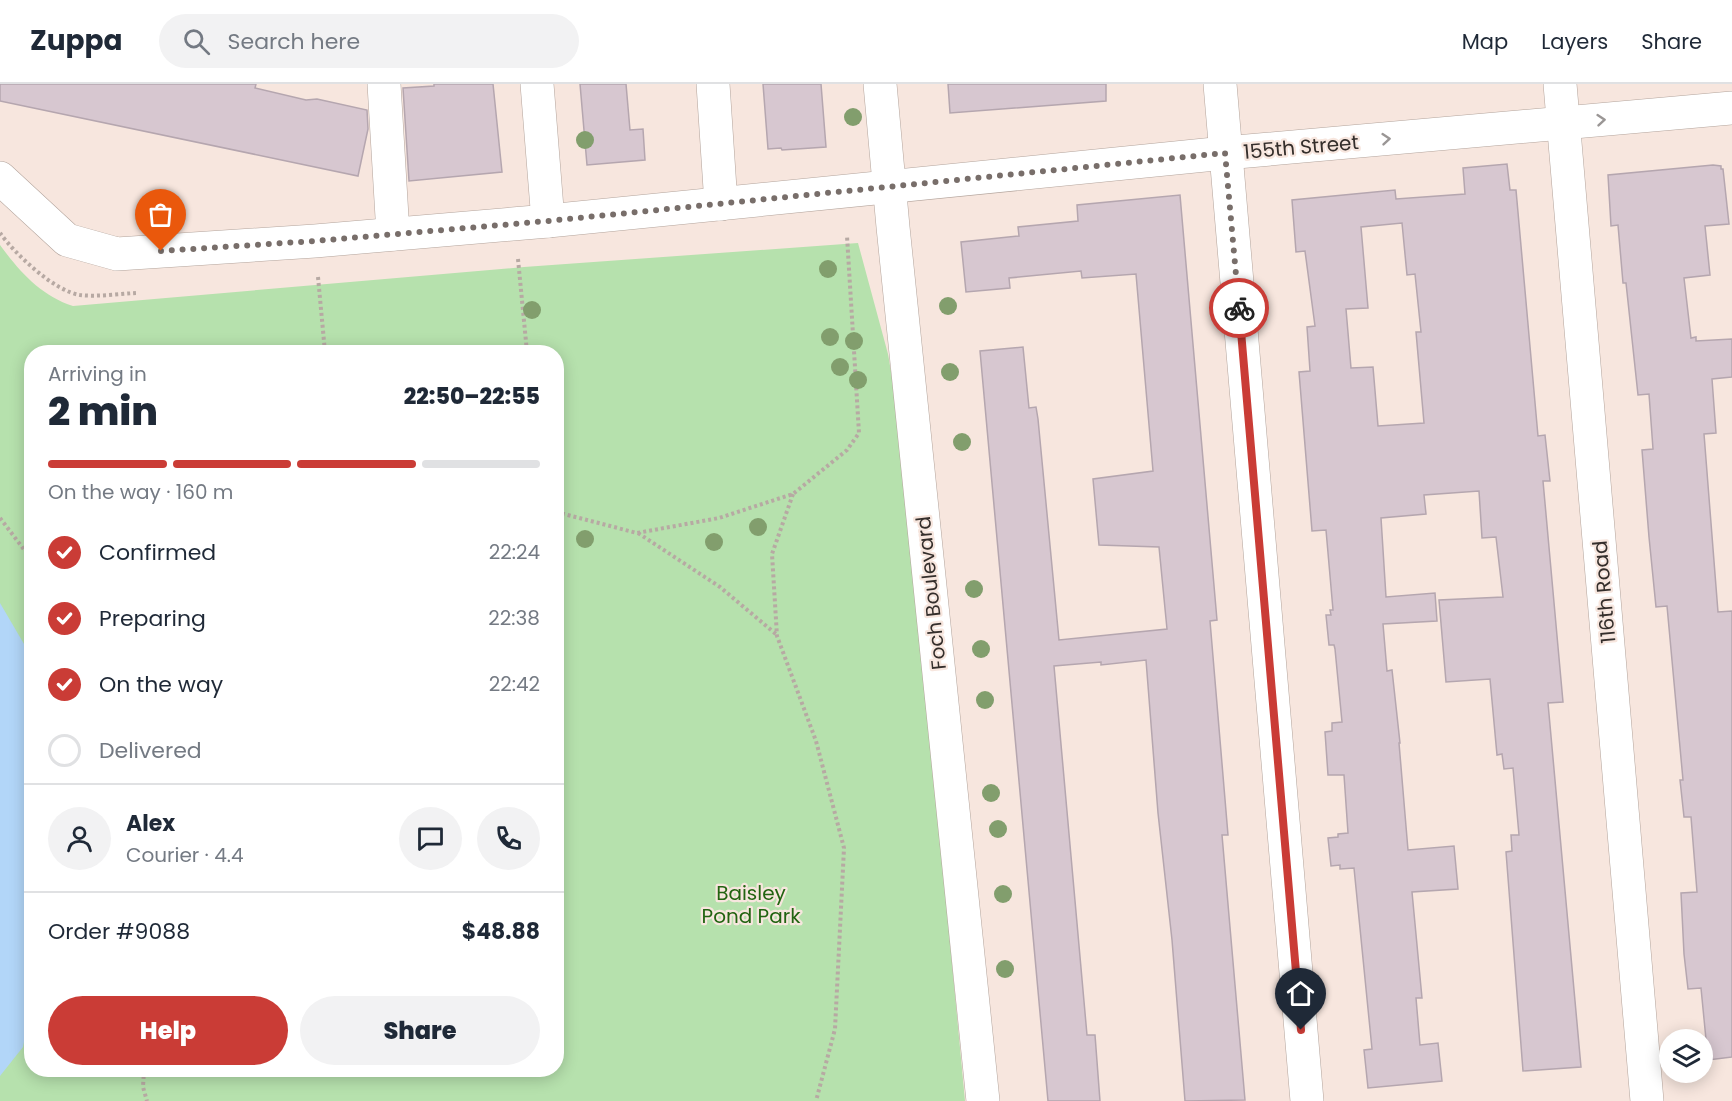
<!DOCTYPE html>
<meta charset="utf-8">
<style>
body{margin:0;font-family:Poppins,sans-serif;background:#f2f2f3;color:#1f2937;height:100vh;display:flex;flex-direction:column;font-size:22px;white-space:nowrap}
*{box-sizing:border-box;margin:0}
p{font-size:20px;color:#747a83}
.icon{flex:none;width:33px;height:33px;fill:none;stroke:currentColor;stroke-width:2;stroke-linecap:round;stroke-linejoin:round}
.map{position:relative;flex:1;overflow:hidden}
.side{position:absolute;left:24px;top:261px;width:540px;height:732px;display:flex;flex-direction:column;background:#fff;border-radius:24px;box-shadow:0 3px 15px #0003}
.side>*{flex:none}
.tools{position:absolute;left:1659px;top:945px;display:grid;gap:12px}
.tools a{display:grid;place-items:center;width:54px;height:54px;border-radius:50%;background:#fff;box-shadow:0 3px 15px #0003;font-size:30px}
.pin{position:absolute;display:grid;place-items:center;width:51px;height:51px;color:#fff;margin:-62px -26px;border-radius:50% 50% 50% 0;rotate:-45deg;box-shadow:0 0 6px #0007}
.pin .icon{rotate:45deg}
.courier{position:absolute;display:grid;place-items:center;width:60px;height:60px;margin:-30px;border:4px solid #ca3c36;border-radius:50%;background:#fff;color:#222;box-shadow:0 2px 8px #0007}
.summary em{font-style:normal;font-weight:800}
.summary div{display:flex;flex-direction:column-reverse}
.summary{display:flex;align-items:center;justify-content:space-between;height:102px;padding:0 24px}
h1{font-size:39px;font-weight:800;line-height:45px}
.bar{display:grid;grid-template-columns:repeat(4,1fr);gap:9px 6px;align-content:center;height:72px;padding:0 24px}
.bar i{height:8px;border-radius:4px;background:#e0e1e3}
.bar .current{background:#ca3c36}
.bar p{grid-column:span 4}
.line{display:flex;align-items:center;gap:15px;padding:0 24px;border-top:2px solid #e0e1e3}
.line div{flex:1}
.round{display:grid;place-items:center;flex:none;width:63px;height:63px;border-radius:32px;background:#f2f2f3}
ol{padding:0 24px;list-style:none}
li{display:flex;align-items:center;gap:18px;height:66px}
li p{margin-inline-start:auto}
li .icon{padding:6px;border-radius:50%;background:#ca3c36;color:#fff;stroke-width:4}
li:last-child{color:#747a83}
li i{width:33px;height:33px;border:3px solid #e0e1e3;border-radius:50%}
.cta{display:flex;gap:12px;margin-top:auto;padding:12px 24px}
.cta a{flex:1;height:69px;border-radius:36px;background:#ca3c36;color:#fff;font-size:24px;font-weight:800;line-height:69px;text-align:center}
.cta a+a{background:#f2f2f3;color:#1f2937}
header{display:flex;align-items:center;gap:36px;box-sizing:border-box;height:84px;padding:0 30px;background:#fff;border-bottom:2px solid #e0e1e3}
header strong{font-size:28px}
nav{display:flex;gap:33px;margin-inline-start:auto;font-size:21px}
.search{width:420px;height:54px;background:#f2f2f3;display:flex;align-items:center;gap:15px;box-sizing:border-box;padding:0 21px;border-radius:33px;color:#747a83;font-size:22px}
.map>svg:first-child{display:block}
.green{fill:#b6e1ad;fill-rule:evenodd}
.water{fill:#b2d6f8}
.building{fill:#d7c7d0;stroke:#b5a6af;stroke-width:1.5;fill-rule:evenodd}
.lines{fill:none;stroke-linecap:round;stroke-linejoin:round}
.minor-casing{stroke:#b3a49c;stroke-width:34}
.path{stroke:#b7a9a3;stroke-width:4;stroke-dasharray:3 3;stroke-linecap:butt}
.minor{stroke:#fff;stroke-width:33}
.tree{fill:#829e6d}
.oneway{stroke:#9a9695}
.done{stroke:#786e6a;stroke-width:6;stroke-dasharray:0 10.8}
.route{stroke:#ca3c36;stroke-width:8}
.labels{text-anchor:middle;dominant-baseline:central;stroke-width:4.5;stroke-linejoin:round;paint-order:stroke}
.street-label{font-size:20px;fill:#342e2b;stroke:#f7e6de}
.park-label{font-size:20px;fill:#226411;stroke:#f7e6de}
</style>
<header>
<strong>Zuppa</strong>
<div class="search"><svg class="icon" aria-label="search" viewBox="0 0 24 24"><circle cx="10" cy="10" r="6"/><path d="M15 15l6 6"/></svg>Search here</div>
<nav><a>Map</a><a>Layers</a><a>Share</a></nav>
</header>
<div class="map">
<svg width="1732" height="1017" viewBox="0 0 1732 1017">
<rect width="100%" height="100%" fill="#f7e6de"/>
<!-- green -->
<path class="green" d="M858,159L888,270L903,357L965,1017H0V161C19,187 41,212 73,222L524,183ZM32,268H556V986H32Z"/>
<!-- water -->
<polygon class="water" points="0,519 31,572 31,922 23,963 0,992"/>
<!-- building -->
<g class="building">
<polygon points="0,0 256,0 255,4 306,16 317,15 367,26 368,45 358,92 0,17"/>
<polygon points="434,0 493,0 502,88 409,97 403,4 434,2"/>
<polygon points="580,0 626,0 630,46 643,45 645,76 587,81"/>
<polygon points="763,0 821,0 826,63 782,66 781,64 768,65"/>
<polygon points="948,0 1106,0 1106,17 950,29"/>
<path d="M1507,80L1510,106H1516L1538,352L1545,351L1550,397H1543L1563,618L1548,619L1581,983L1523,987L1506,768L1512,767L1511,751H1519L1513,684L1504,685L1502,670L1497,671L1490,595L1446,598L1439,516L1503,513L1496,453L1482,454L1479,407L1424,411L1426,430L1381,434L1386,513L1435,509L1437,537L1383,540L1387,587L1392,586L1400,659H1399L1408,766L1454,762L1458,805L1412,808L1422,914H1416L1420,961L1438,959L1442,997L1368,1004L1364,966L1372,965L1354,784L1340,785V781L1331,782L1328,754L1338,753V750L1348,749L1344,691H1328L1325,648L1332,647V639L1342,638L1335,565L1334,561H1329L1326,531H1331L1330,526H1333L1326,446L1312,447L1299,288L1310,287L1307,243L1315,242L1305,167L1296,168L1292,116L1395,106L1396,115L1465,110L1463,84ZM1402,139L1407,191L1415,190L1421,248H1416L1424,339L1378,342L1373,283L1351,284L1346,225L1368,224L1361,143Z"/>
<polygon points="1713,81 1721,82 1721,85 1723,85 1729,140 1705,142 1710,191 1684,194 1691,254 1696,253 1696,257 1732,255 1732,293 1712,295 1716,349 1704,350 1718,528 1732,527 1732,973 1708,976 1701,904 1688,905 1684,870 1681,809 1697,808 1691,733 1684,733 1680,696 1683,696 1667,522 1656,523 1649,453 1642,366 1653,365 1649,310 1638,311 1626,199 1623,199 1618,141 1611,142 1608,91"/>
<polygon points="1180,111 1217,536 1210,537 1228,751 1222,751 1245,1016 1185,1017 1172,856 1158,729 1146,576 1101,581 1101,578 1054,582 1087,951 1095,951 1100,1017 1048,1017 980,267 1023,263 1029,324 1036,323 1038,335 1059,556 1167,545 1159,463 1099,461 1093,395 1153,387 1136,190 1082,194 1081,187 1009,194 1010,204 966,208 961,158 1019,152 1018,143 1078,137 1077,121"/>
</g>
<g class="lines">
<!-- minor casing -->
<g class="minor-casing">
<g id="minor">
<polyline points="384,0 393,150"/>
<polyline points="537,0 548,137"/>
<polyline points="713,0 721,120"/>
<polyline points="880,0 893,143 983,1017"/>
<polyline points="1220,0 1307,1017"/>
<polyline points="1560,0 1647,1017"/>
<polyline points="0,94 67,156 117,170 315,157 548,137 1225,69 1732,24"/>
</g>
</g>
<!-- path -->
<g class="path">
<path d="M0,149C15,170 54,207 80,211C97,213 118,210 136,209"/>
<polyline points="518,175 527,268"/>
<polyline points="318,193 325,268"/>
<polyline points="793,410 772,470 777,552 816,657 844,764 835,945 816,1017"/>
<polyline points="556,428 637,449 719,434 793,410 847,366 859,349 847,152"/>
<polyline points="0,434 32,476"/>
<polyline points="638,449 720,503 777,551"/>
<polyline points="144,986 143,1003 147,1017"/>
</g>
<!-- minor -->
<use href="#minor" class="minor"/>
</g>
<!-- trees -->
<g class="tree">
<circle cx="853" cy="33" r="9"/>
<circle cx="585" cy="56" r="9"/>
<circle cx="828" cy="185" r="9"/>
<circle cx="948" cy="222" r="9"/>
<circle cx="532" cy="226" r="9"/>
<circle cx="830" cy="253" r="9"/>
<circle cx="854" cy="257" r="9"/>
<circle cx="840" cy="283" r="9"/>
<circle cx="950" cy="288" r="9"/>
<circle cx="858" cy="296" r="9"/>
<circle cx="962" cy="358" r="9"/>
<circle cx="758" cy="443" r="9"/>
<circle cx="585" cy="455" r="9"/>
<circle cx="714" cy="458" r="9"/>
<circle cx="974" cy="505" r="9"/>
<circle cx="981" cy="565" r="9"/>
<circle cx="985" cy="616" r="9"/>
<circle cx="991" cy="709" r="9"/>
<circle cx="998" cy="745" r="9"/>
<circle cx="1003" cy="810" r="9"/>
<circle cx="1005" cy="885" r="9"/>
</g>
<!-- one-way arrows -->
<defs><path id="oneway-chevron" d="M-2-3.5L2.5 0L-2 3.5" fill="none" stroke-width="1.6" stroke-linecap="round" stroke-linejoin="round" transform="scale(1.5)"/></defs>
<g class="oneway">
<use href="#oneway-chevron" transform="translate(1601 36) rotate(-5)"/>
<use href="#oneway-chevron" transform="translate(1386 55) rotate(-5)"/>
</g>
<g class="lines">
<!-- done -->
<polyline class="done" points="161,167 315,157 548,137 1225,69 1239,224"/>
<!-- route -->
<polyline class="route" points="1239,224 1301,946"/>
</g>
<g class="labels">
<!-- street labels -->
<g class="street-label">
<text transform="translate(1301 63) rotate(-5)">155th Street</text>
<text transform="translate(1604 508) rotate(-95)">116th Road</text>
<text transform="translate(931 509) rotate(-96)">Foch Boulevard</text>
</g>
<!-- park labels -->
<g class="park-label">
<text x="751" y="809">Baisley<tspan x="751" dy="23">Pond Park</tspan></text>
</g>
</g>
</svg>
<div class="tools">
<a><svg class="icon" aria-label="layers" viewBox="0 0 24 24"><path d="M12 4l9 5-9 5-9-5zM3 14l9 5 9-5"/></svg></a>
</div>
<div class="pin" style="left:161px;top:167px;background:#ea580c"><svg class="icon" aria-label="bag" viewBox="0 0 24 24"><path d="M5 8h14l-1 12H6zM9 8a3 3 0 0 1 6 0"/></svg></div>
<div class="pin" style="left:1301px;top:946px;background:#1f2937"><svg class="icon" aria-label="home" viewBox="0 0 24 24"><path d="M3 11l9-7 9 7M6 9v11h12V9"/></svg></div>
<div class="courier" style="left:1239px;top:224px"><svg class="icon" aria-label="bike" viewBox="0 0 24 24"><circle cx="6" cy="16" r="4"/><circle cx="18" cy="16" r="4"/><path d="M6 16l4-8h5l3 8M10 8l3 8H6M13 5h3"/></svg></div>
<section class="side">
<div class="summary"><div><h1>2 min</h1><p>Arriving in</p></div><em>22:50–22:55</em></div>
<div class="bar"><i class="current"></i><i class="current"></i><i class="current"></i><i></i><p>On the way · 160 m</p></div>
<ol>
<li><svg class="icon" aria-label="check" viewBox="0 0 24 24"><path d="M5 12l5 5 9-10"/></svg>Confirmed<p>22:24</p></li>
<li><svg class="icon" aria-label="check" viewBox="0 0 24 24"><path d="M5 12l5 5 9-10"/></svg>Preparing<p>22:38</p></li>
<li><svg class="icon" aria-label="check" viewBox="0 0 24 24"><path d="M5 12l5 5 9-10"/></svg>On the way<p>22:42</p></li>
<li><i></i>Delivered</li>
</ol>
<div class="line" style="height:108px"><a class="round"><svg class="icon" aria-label="person" viewBox="0 0 24 24"><circle cx="12" cy="8" r="4"/><path d="M4 21q1-7 8-7t8 7"/></svg></a><div><b>Alex</b><p>Courier · 4.4</p></div><a class="round"><svg class="icon" aria-label="chat" viewBox="0 0 24 24"><path d="M4 5h16v11H9l-5 4z"/></svg></a><a class="round"><svg class="icon" aria-label="phone" viewBox="0 0 24 24"><path d="M5 4h4l2 5-3 2q2 4 5 5l2-3 5 2v4C11 20 4 13 5 4z"/></svg></a></div>
<div class="line" style="height:78px"><div>Order #9088</div><b>$48.88</b></div>
<div class="cta"><a>Help</a><a>Share</a></div>
</section>
</div>
